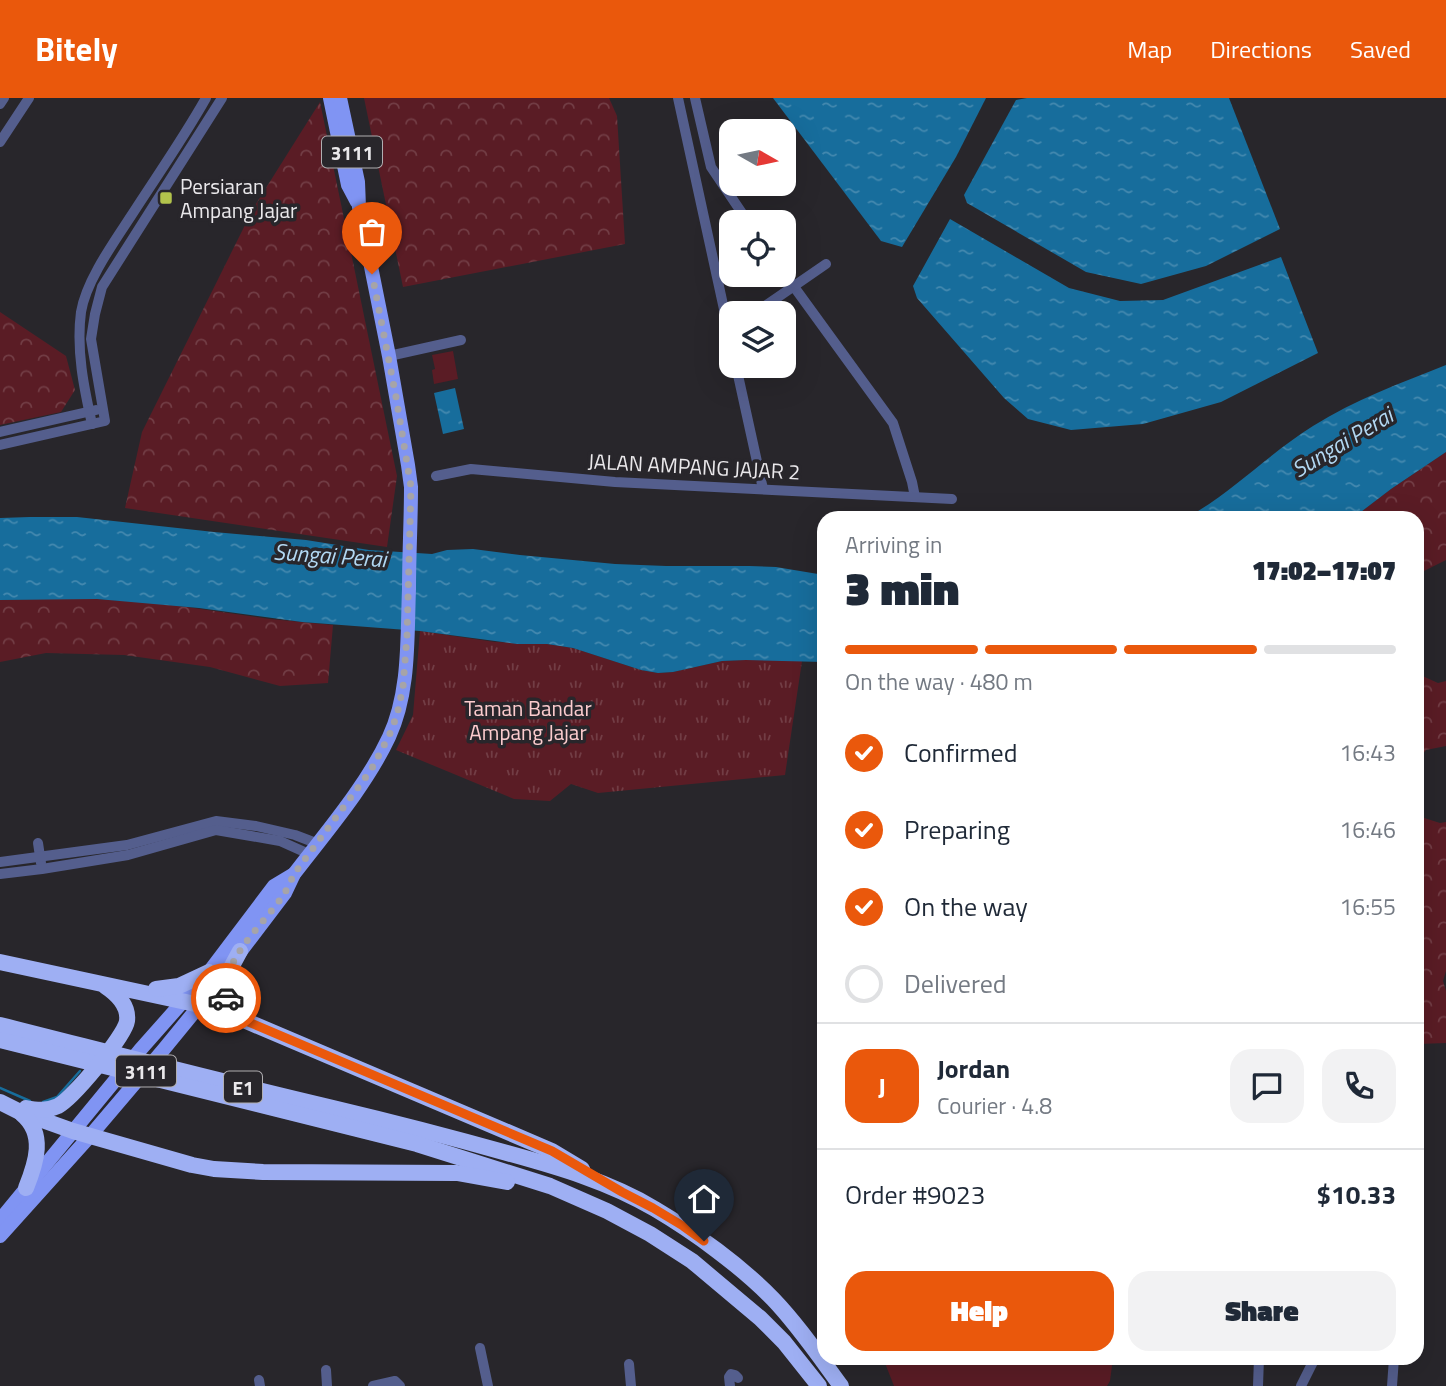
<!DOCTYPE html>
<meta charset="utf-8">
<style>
body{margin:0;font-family:"Titillium Web",sans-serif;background:#f2f2f3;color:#1f2937;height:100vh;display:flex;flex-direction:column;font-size:26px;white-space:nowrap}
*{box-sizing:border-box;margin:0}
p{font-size:23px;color:#747a83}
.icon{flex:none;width:38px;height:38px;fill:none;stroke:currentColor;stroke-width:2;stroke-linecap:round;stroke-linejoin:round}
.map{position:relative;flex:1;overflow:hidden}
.drawer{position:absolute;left:817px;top:413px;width:607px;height:854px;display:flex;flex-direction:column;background:#fff;border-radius:21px;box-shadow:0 7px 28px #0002}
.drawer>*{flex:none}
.needle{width:46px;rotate:99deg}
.controls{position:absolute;left:719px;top:21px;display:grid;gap:14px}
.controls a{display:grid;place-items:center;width:77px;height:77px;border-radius:14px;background:#fff;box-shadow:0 7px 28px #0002;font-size:35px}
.pin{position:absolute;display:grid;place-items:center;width:60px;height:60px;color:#fff;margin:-72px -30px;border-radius:50% 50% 50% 0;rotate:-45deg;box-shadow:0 0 7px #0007}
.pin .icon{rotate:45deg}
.courier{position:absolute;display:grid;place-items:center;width:70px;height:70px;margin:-35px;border:5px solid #ea580c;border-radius:50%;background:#fff;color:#222;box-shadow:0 2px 9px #0007}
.overview em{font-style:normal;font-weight:800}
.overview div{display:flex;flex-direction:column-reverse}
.overview{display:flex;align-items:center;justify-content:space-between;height:119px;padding:0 28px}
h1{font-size:46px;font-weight:800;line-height:52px}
.bar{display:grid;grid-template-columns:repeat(4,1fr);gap:10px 7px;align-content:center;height:84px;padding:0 28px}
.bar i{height:9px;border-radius:5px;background:#e0e1e3}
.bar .selected{background:#ea580c}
.bar p{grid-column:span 4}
.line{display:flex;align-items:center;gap:18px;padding:0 28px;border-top:2px solid #e0e1e3}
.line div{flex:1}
.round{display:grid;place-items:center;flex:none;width:74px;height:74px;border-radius:21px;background:#f2f2f3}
ol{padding:0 28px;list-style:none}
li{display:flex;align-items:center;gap:21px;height:77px}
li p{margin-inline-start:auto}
li .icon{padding:7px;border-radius:50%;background:#ea580c;color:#fff;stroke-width:4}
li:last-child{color:#747a83}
li i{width:38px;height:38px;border:4px solid #e0e1e3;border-radius:50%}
.primary-button{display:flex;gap:14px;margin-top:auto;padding:14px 28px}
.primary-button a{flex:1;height:80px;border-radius:21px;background:#ea580c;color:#fff;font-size:28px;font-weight:800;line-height:80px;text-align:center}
.primary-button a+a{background:#f2f2f3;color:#1f2937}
header{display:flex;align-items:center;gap:42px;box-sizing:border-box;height:98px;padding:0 35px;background:#ea580c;color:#fff}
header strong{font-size:33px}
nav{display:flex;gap:38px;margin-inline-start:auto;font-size:24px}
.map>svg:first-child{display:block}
.grass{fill:#5a1c25}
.forest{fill:url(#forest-crowns)}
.park{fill:url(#park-tufts)}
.water{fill:url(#water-ripples)}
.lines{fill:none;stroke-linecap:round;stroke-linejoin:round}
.stream{stroke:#176d9c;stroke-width:2.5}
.minor{stroke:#545e8d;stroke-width:10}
.major{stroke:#8094f3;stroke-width:14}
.highway{stroke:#9eaff3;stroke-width:16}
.done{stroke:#a6a4a8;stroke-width:7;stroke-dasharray:0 12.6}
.route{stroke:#ea580c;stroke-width:9}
.poi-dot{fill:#b2c34c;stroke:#28262b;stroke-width:2.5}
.labels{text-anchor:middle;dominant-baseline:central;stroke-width:7;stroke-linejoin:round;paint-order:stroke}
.shield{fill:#28262b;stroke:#b0aeb1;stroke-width:2}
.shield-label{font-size:19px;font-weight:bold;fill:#eae8eb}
.poi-label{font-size:21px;fill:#eae8eb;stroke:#28262b;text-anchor:start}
.street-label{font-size:21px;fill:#eae8eb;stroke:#28262b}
.park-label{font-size:21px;fill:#fcccce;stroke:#28262b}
.water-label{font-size:23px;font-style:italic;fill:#b2d8f3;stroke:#28262b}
</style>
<header>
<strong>Bitely</strong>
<nav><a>Map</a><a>Directions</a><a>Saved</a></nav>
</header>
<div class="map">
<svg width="1446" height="1288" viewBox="0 0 1446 1288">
<defs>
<pattern id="forest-crowns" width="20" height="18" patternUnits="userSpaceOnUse" patternTransform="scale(1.75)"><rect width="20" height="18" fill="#5a1c25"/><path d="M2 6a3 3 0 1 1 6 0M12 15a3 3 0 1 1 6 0" fill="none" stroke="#723d45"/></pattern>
<pattern id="park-tufts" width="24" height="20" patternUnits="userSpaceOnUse" patternTransform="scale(1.75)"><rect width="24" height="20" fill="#5a1c25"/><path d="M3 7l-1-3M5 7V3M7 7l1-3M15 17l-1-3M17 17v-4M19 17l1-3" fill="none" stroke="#723d45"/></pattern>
<pattern id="water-ripples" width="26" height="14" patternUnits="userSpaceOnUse" patternTransform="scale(1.75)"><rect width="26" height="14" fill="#176d9c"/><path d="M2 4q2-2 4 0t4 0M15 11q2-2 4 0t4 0" fill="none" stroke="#4489af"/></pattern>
</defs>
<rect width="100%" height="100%" fill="#28262b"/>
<!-- grass -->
<g class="grass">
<polygon points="453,253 458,281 434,286 432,272 435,271 432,257"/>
<polygon points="883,1260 1113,1260 1110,1283 1107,1288 894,1288"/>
</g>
<!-- forest -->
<g class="forest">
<polygon points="364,0 609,0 617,18 625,146 403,189"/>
<polygon points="320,4 397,378 387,449 125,410 142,334 254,109"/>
<polygon points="0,214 66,258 75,292 61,314 0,327"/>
<polygon points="1446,354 1446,462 1418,476 1418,420 1353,420 1391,391"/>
<polygon points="36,501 97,501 166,506 270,521 333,527 328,585 280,588 210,569 124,557 46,555 0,564 0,502"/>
<polygon points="1418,576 1438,585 1446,583 1446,648 1426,652 1418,662"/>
<polygon points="1418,718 1440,725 1446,724 1446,873 1443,883 1446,893 1446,945 1418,946"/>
</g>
<!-- park -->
<polygon class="park" points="420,533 495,544 547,546 573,550 641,572 658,575 673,574 722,563 764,561 802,563 785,677 598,695 571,686 550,703 514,701 396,652 413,617"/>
<!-- water -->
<g class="water">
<polygon points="773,0 986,0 956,59 902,149 881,143"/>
<polygon points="1027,0 1229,0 1280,131 1206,168 1141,186 1086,174 967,105 964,97 1016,2"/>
<polygon points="950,121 1069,190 1120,203 1163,202 1281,159 1318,255 1221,304 1143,326 1071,332 1028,321 1004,300 917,200 913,188"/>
<path d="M1446,267V354L1391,391L1353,420H1186C1232,395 1268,356 1313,328C1354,302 1401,285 1446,267Z"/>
<polygon points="455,290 464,331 443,336 434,295"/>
<polygon points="30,419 77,419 214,434 306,442 369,452 432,456 447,452 473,451 520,457 615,466 666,468 749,468 776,469 824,477 824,564 746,562 722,563 673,574 658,575 641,572 573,550 547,546 517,546 420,533 302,524 199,510 97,501 0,502 0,420"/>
</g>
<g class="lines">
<!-- stream -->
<g class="stream">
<polyline points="0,990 30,1003"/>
<polyline points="43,1004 57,999 80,973"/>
</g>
<!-- minor -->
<g class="minor">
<polyline points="678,0 732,248"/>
<polyline points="695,0 711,69 748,124"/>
<polyline points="0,6 4,0"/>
<polyline points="0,44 29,0"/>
<polyline points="784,175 893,325 912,384 915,399"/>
<polyline points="755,215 826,166"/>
<polyline points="389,258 461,242"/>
<polyline points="736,268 763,391"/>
<path d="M92,326C84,290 76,252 81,214C86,183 114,144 131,118C156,79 183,41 206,0"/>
<polyline points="0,334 96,312"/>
<polyline points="0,347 105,323 91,241 95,216 102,189 222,0"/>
<polyline points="436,378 471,371 615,384 952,401"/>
<polyline points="38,745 41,765"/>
<polyline points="0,764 127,747 216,723 256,728 295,737 316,745"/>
<polyline points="0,776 42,771 128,757 216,732 280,743 309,756"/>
<polyline points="480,1250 488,1288"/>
<polyline points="629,1266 631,1288"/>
<polyline points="326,1272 327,1288"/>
<polyline points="259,1282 260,1288"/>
<polyline points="373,1288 395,1283 400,1288"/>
<polyline points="730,1288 729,1279 731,1276 735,1277 738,1280"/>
<polyline points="1258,1288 1259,1260"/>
<polyline points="1301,1288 1315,1260"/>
<polyline points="1392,1288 1394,1260"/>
</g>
<!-- major -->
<g class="major">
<polyline points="330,0 348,87 357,104"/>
<polyline points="0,1122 140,952 209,874 274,788 294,776"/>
<path d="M0,1138L90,1038L164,951L200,907L285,795L294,776C327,733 366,688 389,639C410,594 407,540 409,491C409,457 411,423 411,389L408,367L389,258L359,109L358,84L340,0"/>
</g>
<!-- highway -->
<g class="highway">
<polyline points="0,864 200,907 239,920 552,1053 582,1071"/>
<polyline points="156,891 179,888 209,874"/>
<path d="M239,920C234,914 228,908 226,901C221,884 232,868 240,853"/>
<path d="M0,927C111,955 222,984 333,1010C392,1024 450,1039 507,1055C558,1069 610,1084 655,1111C694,1134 741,1168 773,1201C798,1227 819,1258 841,1288"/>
<polyline points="0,942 417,1046 550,1088 607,1113 650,1136 692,1163 760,1220 784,1244 819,1288"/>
<polyline points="0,1004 20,1014 73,1033 192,1067 214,1071 263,1074 457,1075 507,1084"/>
<path d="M26,1010C37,1012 47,1013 58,1008C72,1001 125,938 127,923C129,907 117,896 105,888"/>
<path d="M22,1016C46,1036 36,1065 26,1090"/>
</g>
</g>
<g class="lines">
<!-- done -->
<path class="done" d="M226,900C221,860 264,827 284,796C288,790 291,782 294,776L371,672L389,638L397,617L403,589L407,538L411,389L396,299L372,176"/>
<!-- route -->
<polyline class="route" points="226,900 226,904 239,920 552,1053 622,1094 653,1110 683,1128 704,1143"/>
</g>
<!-- markers -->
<rect class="poi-dot" x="159" y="93" width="14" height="14" rx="3.5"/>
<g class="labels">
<!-- shield labels -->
<g class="shield">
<rect x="322" y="38.5" width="60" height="31" rx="5"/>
<rect x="116" y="957.5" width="60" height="31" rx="5"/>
<rect x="224" y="973.5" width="38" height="31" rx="5"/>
</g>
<g class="shield-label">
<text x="352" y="54">3111</text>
<text x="146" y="973">3111</text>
<text x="243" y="989">E1</text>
</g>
<!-- poi labels -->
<g class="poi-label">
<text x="180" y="88">Persiaran<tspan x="180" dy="24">Ampang Jajar</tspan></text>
</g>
<!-- street labels -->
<g class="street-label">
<text transform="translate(694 368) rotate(3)">JALAN AMPANG JAJAR 2</text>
</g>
<!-- park labels -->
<g class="park-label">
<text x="528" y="610">Taman Bandar<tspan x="528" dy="24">Ampang Jajar</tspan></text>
</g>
<!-- water labels -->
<g class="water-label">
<text transform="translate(1342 344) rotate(-31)">Sungai Perai</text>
<text transform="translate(330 457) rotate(4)">Sungai Perai</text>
</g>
</g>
</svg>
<div class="controls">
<a><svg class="needle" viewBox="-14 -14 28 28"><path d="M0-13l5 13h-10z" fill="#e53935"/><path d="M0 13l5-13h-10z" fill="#747a83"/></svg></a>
<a><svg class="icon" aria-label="locate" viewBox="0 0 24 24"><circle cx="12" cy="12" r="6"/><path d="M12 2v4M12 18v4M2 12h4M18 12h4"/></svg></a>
<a><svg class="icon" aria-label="layers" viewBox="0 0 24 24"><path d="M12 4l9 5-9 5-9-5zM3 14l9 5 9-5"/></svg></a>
</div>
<div class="pin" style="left:372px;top:176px;background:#ea580c"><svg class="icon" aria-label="bag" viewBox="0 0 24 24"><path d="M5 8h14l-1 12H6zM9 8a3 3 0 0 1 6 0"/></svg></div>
<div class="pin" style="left:704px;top:1143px;background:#1f2937"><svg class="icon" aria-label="home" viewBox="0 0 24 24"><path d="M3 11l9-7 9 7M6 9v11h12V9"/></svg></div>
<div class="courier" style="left:226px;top:900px"><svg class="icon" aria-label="car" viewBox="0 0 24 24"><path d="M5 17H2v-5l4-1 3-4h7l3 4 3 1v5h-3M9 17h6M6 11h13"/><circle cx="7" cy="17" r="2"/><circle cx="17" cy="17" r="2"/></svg></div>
<section class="drawer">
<div class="overview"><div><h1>3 min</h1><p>Arriving in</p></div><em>17:02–17:07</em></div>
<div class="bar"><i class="selected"></i><i class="selected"></i><i class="selected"></i><i></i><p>On the way · 480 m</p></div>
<ol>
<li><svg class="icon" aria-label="check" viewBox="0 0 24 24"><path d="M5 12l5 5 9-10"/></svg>Confirmed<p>16:43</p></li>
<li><svg class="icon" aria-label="check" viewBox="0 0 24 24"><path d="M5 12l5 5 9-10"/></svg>Preparing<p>16:46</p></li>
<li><svg class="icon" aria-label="check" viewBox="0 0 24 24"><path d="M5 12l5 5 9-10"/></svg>On the way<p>16:55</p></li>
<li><i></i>Delivered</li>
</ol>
<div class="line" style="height:126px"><b class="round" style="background:#ea580c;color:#fff">J</b><div><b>Jordan</b><p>Courier · 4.8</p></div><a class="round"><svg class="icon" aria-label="chat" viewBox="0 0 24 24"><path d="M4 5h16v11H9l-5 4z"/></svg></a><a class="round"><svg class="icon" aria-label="phone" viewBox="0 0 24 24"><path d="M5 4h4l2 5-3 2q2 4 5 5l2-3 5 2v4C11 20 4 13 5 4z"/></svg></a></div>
<div class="line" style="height:91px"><div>Order #9023</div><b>$10.33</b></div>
<div class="primary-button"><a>Help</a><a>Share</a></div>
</section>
</div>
